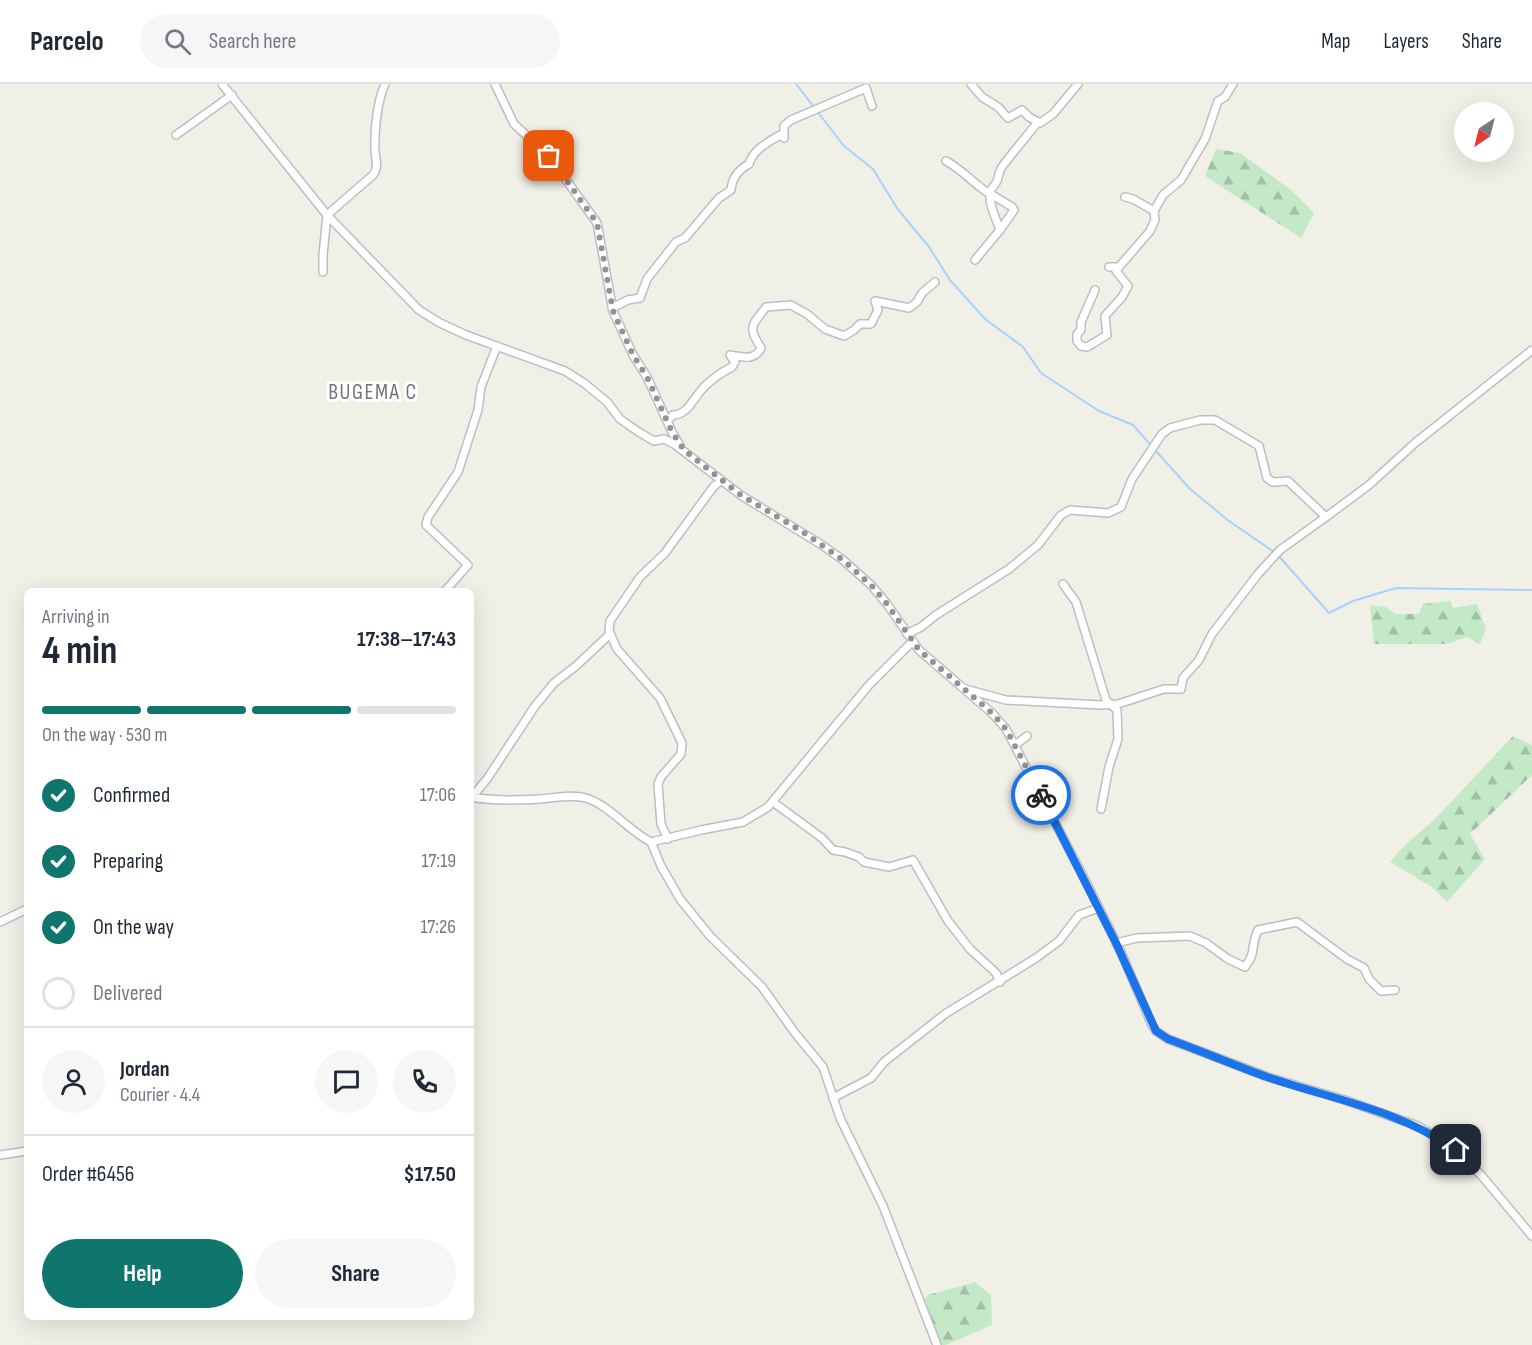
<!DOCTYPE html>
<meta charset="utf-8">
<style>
body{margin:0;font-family:"Sofia Sans Condensed",sans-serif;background:#f6f6f7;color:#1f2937;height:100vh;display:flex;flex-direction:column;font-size:22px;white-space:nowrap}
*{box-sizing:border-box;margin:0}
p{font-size:20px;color:#747a83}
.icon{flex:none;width:33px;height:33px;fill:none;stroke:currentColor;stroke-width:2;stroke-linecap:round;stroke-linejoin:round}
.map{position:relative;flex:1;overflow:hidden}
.side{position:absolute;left:24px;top:504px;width:450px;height:732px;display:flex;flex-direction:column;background:#fff;border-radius:9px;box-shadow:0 6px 24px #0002}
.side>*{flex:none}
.needle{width:39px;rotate:215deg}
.tools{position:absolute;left:1454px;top:18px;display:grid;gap:12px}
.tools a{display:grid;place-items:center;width:60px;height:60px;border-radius:50%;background:#fff;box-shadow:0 6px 24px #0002;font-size:30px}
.pin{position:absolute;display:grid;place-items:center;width:51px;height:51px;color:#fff;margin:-26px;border-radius:12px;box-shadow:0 3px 9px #0006}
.courier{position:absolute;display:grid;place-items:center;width:60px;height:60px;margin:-30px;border:4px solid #1a73e8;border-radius:50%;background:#fff;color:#222;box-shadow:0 2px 8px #0007}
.summary em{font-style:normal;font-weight:700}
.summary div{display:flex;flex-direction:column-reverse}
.summary{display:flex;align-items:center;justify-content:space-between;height:102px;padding:0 18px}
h1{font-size:39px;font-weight:700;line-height:45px}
.bar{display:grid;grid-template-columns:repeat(4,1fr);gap:9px 6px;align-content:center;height:72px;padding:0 18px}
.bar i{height:8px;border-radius:4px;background:#e0e1e3}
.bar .on{background:#0f766e}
.bar p{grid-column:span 4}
.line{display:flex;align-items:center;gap:15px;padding:0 18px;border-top:2px solid #e0e1e3}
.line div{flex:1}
.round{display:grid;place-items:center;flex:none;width:63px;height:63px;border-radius:32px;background:#f6f6f7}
ol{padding:0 18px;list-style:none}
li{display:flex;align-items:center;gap:18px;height:66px}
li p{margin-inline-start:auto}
li .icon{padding:6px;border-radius:50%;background:#0f766e;color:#fff;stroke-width:4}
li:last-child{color:#747a83}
li i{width:33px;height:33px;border:3px solid #e0e1e3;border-radius:50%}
.button{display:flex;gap:12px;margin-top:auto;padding:12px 18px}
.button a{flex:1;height:69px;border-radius:36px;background:#0f766e;color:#fff;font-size:24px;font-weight:700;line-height:69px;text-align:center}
.button a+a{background:#f6f6f7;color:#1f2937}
header{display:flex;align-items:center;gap:36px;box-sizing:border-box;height:84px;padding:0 30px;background:#fff;border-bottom:2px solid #e0e1e3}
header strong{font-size:28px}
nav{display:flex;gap:33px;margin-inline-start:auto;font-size:21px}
.search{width:420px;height:54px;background:#f6f6f7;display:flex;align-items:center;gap:15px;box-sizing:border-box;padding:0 21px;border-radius:33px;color:#747a83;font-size:22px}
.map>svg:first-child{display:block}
.forest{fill:url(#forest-firs)}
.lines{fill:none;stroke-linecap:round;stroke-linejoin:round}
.stream{stroke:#a9d1ff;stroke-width:2}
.minor-casing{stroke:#bbbec3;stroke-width:10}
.minor{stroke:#fff;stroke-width:7}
.done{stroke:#919494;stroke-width:6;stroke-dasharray:0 10.8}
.route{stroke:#1a73e8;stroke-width:8}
.labels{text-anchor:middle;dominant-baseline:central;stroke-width:6;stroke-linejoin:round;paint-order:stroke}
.quarter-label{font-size:22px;letter-spacing:1.5px;fill:#6f747a;stroke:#fff}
</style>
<header>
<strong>Parcelo</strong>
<div class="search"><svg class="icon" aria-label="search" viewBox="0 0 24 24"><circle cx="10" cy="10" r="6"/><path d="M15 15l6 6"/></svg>Search here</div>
<nav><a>Map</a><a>Layers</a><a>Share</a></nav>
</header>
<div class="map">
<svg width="1532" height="1261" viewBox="0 0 1532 1261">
<defs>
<pattern id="forest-firs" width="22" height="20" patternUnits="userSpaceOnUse" patternTransform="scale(1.5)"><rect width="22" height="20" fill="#c3e9c7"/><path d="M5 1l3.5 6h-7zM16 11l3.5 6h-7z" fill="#a2c0a5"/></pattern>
</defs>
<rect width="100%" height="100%" fill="#f1f0e7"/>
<!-- forest -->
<g class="forest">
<polygon points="1216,65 1240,69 1291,106 1314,129 1301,154 1205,92"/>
<polygon points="1450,517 1453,524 1477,520 1486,545 1480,560 1467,553 1447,560 1374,560 1370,521 1386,523 1395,530 1419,530 1423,520"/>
<polygon points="1513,652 1532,661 1532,691 1470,750 1485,775 1447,818 1432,803 1390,778 1406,760 1434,736"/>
<polygon points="975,1198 991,1211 992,1241 946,1261 940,1261 925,1216 928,1211"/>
</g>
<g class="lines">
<!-- stream -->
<polyline class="stream" points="796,0 844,62 873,85 897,124 929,163 950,196 985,235 1023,263 1041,289 1099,327 1133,341 1190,405 1229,437 1277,470 1329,529 1353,517 1396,504 1532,506"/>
<!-- minor casing -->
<g class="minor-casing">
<g id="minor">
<polyline points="222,0 327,131 419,226 440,239 466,251 565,287 584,299 607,318 620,335 637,347 654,357 664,355 674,360 742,412 822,461 843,476 871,501 887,520 919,566 992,629 1006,645 1082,790 1121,868 1152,941 1156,947 1168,955 1268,993 1345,1016 1418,1042 1456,1066 1466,1077 1481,1091 1532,1152"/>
<polyline points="495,0 514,40 549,72 597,139 613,227 633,271 647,293 672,348 680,362"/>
<polyline points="971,0 982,13 998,23 1008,34 1022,26 1029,33 1040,39 1053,30 1078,0"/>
<polyline points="176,51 232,11"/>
<path d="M946,77C961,85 970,96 984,106C993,112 1003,117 1012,123L1014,126L1000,146C996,134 989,122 990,109C991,103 995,102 997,97C999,92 999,87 1002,83C1013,68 1026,53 1038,38"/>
<polyline points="1129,114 1125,113 1133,115 1154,127 1163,111 1181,96 1205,55 1218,17 1225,13 1233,0"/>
<polyline points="975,176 1000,146"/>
<polyline points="1109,183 1119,183 1150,147 1155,136 1154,127"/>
<path d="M323,188V171L327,131L373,91C379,82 376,78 375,68C374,48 377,18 385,0"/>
<polyline points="1095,206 1081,238 1081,246 1077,250 1077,257 1081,262 1087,263 1107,251 1105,232 1122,213 1128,202 1116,187 1119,183"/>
<path d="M612,224L628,216L640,214L647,195L676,158L685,154L719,114L731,106C732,94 738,86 749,80C753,66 768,58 780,51L784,54V42L791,36L866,4L872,22"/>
<path d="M668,336L673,331C688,331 694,313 704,303C712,295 722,288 732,283L735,278L730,271C742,273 755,277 761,264C747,242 752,242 766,223L791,221L807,230L825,245L844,252L854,246L860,240H871L878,226L875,217L909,224L917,218L922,209L935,198"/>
<polyline points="1063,500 1076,518 1106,616 1117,626 1118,655 1109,683 1101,725"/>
<polyline points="445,507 468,481 426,441 428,433 458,388 478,326 481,303 497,262"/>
<polyline points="907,550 921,543 936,531 1009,485 1038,461 1061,431 1070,426 1108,429 1121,423 1132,395 1162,350 1170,344 1200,336 1215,336 1259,362 1267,394 1273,398 1288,397 1326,433 1369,401 1415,359 1532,266"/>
<polyline points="965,605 1006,616 1101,621 1118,620 1164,605 1181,605 1183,594 1199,576 1212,550 1258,490 1280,466 1326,433"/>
<polyline points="1015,661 1027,652"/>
<path d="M471,713C493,717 517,716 540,715C554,714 572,710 586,714C609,721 629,747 651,758L701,746L743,738L768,723L869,601L912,558"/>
<polyline points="472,713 487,695 535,622 554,599 576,582 610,550"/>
<polyline points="773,718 822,754 833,766 845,768 859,773 864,778 889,783 913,776 948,837 970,865 996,889 1000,898"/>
<polyline points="668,755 661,740 658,700 661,693 681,670 682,659 660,614 617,565 609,547 610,537 640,493 665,469 714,402 721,397"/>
<polyline points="651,758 661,782 680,815 710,852 762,903 795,949 823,983 840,1034 883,1122 937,1261"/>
<polyline points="0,838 27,825"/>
<path d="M1116,859L1137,854L1190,852L1206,859L1228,875L1245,883C1257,868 1250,862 1258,846L1297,838L1347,875L1364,884L1369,895L1381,907L1395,906"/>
<polyline points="833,1014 871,994 884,978 945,930 1036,874 1059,857 1079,831 1099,824"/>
<polyline points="0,1071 27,1067"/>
</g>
</g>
<!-- minor -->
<use href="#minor" class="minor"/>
</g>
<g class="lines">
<!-- done -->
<polyline class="done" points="549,72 597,139 613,227 633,271 647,293 672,348 684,366 742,412 803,448 843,476 871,501 887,520 919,566 992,629 1006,645 1041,711"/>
<!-- route -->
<path class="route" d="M1041,711L1116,859L1156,947L1168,955C1201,967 1234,981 1267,993C1332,1015 1399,1026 1456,1066"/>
</g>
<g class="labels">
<!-- quarter labels -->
<g class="quarter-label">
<text x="373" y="308">BUGEMA C</text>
</g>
</g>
</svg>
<div class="tools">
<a><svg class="needle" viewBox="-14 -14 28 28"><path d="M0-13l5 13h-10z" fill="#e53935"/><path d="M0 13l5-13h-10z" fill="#747a83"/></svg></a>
</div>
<div class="pin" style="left:549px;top:72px;background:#ea580c"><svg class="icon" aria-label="bag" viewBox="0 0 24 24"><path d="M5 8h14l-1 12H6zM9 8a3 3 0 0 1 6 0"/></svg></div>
<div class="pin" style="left:1456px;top:1066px;background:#1f2937"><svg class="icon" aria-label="home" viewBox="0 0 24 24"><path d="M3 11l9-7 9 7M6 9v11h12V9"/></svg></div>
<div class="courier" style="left:1041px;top:711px"><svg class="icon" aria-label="bike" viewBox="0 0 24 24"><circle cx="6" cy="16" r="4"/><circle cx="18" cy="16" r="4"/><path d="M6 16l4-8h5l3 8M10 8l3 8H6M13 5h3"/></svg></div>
<section class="side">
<div class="summary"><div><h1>4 min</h1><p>Arriving in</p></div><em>17:38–17:43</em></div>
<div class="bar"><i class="on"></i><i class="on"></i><i class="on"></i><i></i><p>On the way · 530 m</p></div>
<ol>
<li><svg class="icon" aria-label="check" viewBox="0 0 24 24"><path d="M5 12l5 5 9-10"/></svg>Confirmed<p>17:06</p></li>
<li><svg class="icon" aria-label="check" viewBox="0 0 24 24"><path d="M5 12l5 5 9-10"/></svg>Preparing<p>17:19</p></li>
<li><svg class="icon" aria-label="check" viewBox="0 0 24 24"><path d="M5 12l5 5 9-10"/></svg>On the way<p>17:26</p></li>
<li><i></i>Delivered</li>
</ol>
<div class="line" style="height:108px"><a class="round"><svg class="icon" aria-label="person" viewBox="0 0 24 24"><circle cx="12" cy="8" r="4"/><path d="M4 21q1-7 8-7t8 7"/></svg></a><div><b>Jordan</b><p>Courier · 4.4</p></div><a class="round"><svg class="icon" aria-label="chat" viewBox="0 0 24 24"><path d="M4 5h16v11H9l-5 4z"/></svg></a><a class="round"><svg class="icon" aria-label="phone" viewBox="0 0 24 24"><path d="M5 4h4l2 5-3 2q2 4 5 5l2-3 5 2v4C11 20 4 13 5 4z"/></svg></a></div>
<div class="line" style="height:78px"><div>Order #6456</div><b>$17.50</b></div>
<div class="button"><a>Help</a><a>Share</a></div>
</section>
</div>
